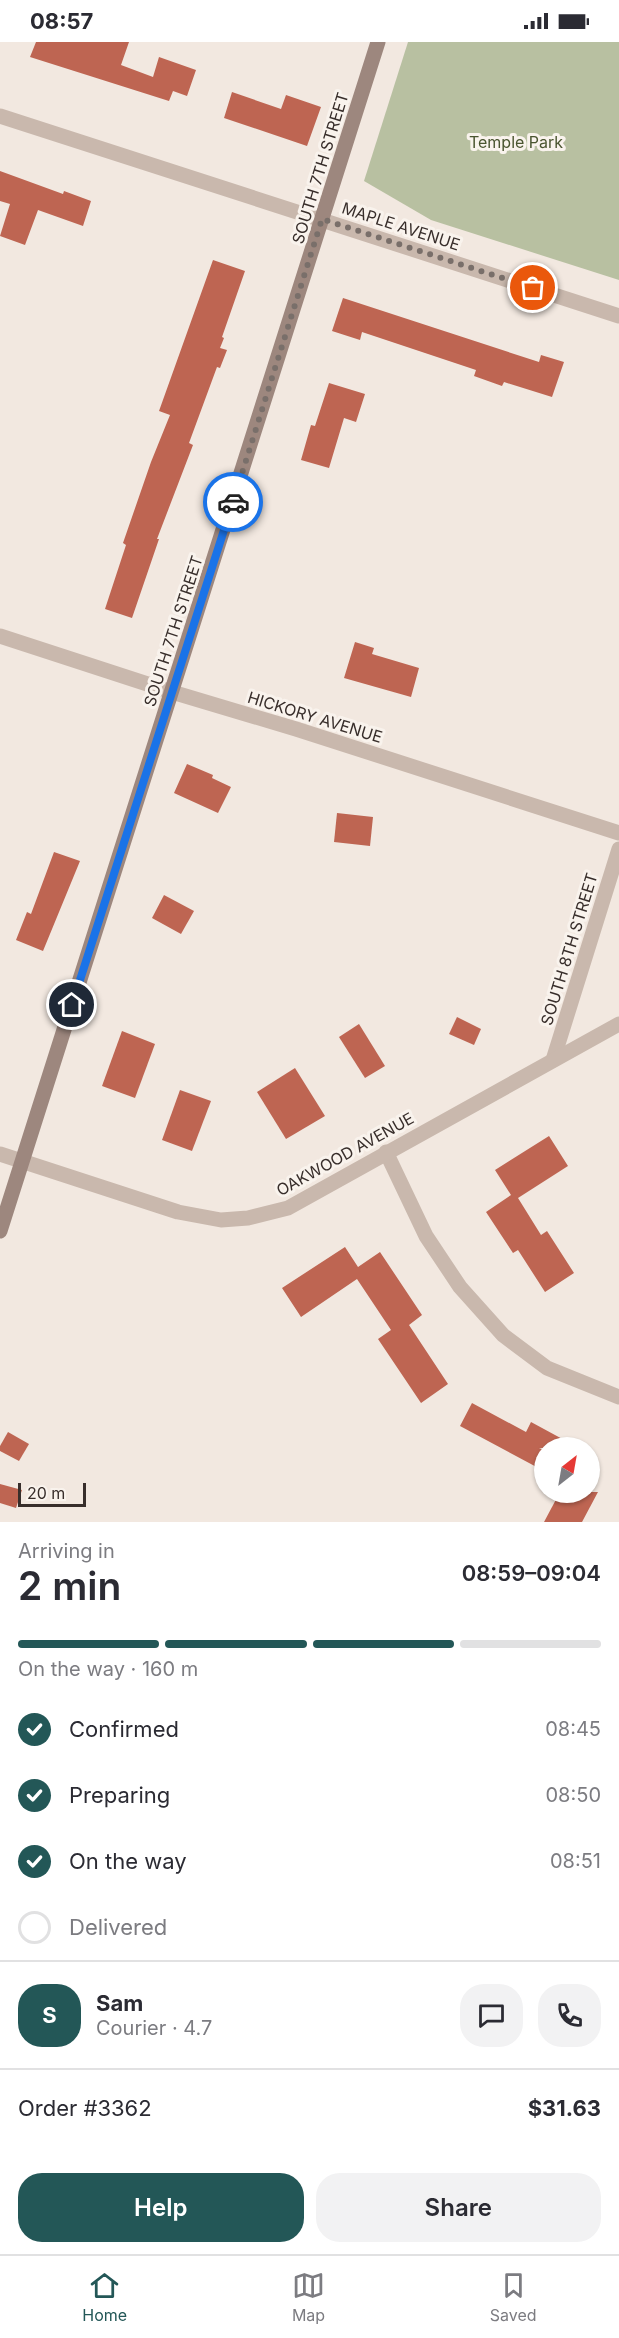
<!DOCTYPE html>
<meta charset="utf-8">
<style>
body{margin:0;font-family:Inter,sans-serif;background:#f2f2f3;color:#2b2b33;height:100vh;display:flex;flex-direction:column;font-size:22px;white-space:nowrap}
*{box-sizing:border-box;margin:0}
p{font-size:20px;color:#7c7c81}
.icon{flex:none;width:33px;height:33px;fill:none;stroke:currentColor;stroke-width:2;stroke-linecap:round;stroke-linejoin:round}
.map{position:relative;height:1480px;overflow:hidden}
.sheet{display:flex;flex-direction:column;background:#fff;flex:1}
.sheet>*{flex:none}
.needle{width:39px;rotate:31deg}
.buttons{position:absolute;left:534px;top:1395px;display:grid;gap:12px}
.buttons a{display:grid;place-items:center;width:66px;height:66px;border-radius:50%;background:#fff;box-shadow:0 2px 4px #0004;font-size:30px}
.scale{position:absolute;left:18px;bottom:15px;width:68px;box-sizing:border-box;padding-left:6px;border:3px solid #382e2b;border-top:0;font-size:16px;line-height:21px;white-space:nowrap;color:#382e2b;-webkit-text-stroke:4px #f9f3ed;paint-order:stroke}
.pin{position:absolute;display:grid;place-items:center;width:51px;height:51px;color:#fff;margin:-26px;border:3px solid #fff;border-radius:50%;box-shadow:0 2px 6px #0007}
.courier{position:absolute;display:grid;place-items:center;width:60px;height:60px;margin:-30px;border:4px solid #1a73e8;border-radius:50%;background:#fff;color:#222;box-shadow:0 2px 8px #0007}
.head em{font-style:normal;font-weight:600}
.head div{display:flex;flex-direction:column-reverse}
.head{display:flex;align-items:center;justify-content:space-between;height:102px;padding:0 18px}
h1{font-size:39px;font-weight:600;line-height:45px}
.bar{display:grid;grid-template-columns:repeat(4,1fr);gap:9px 6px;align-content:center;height:72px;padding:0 18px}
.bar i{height:8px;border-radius:4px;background:#e1e1e2}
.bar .on{background:#235757}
.bar p{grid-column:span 4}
.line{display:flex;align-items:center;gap:15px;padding:0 18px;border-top:2px solid #e1e1e2}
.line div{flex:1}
.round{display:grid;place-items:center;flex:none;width:63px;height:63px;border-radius:24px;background:#f2f2f3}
ol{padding:0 18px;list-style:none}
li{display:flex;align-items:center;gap:18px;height:66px}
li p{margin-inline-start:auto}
li .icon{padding:6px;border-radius:50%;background:#235757;color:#fff;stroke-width:4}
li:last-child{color:#7c7c81}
li i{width:33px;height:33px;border:3px solid #e1e1e2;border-radius:50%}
.primary-button{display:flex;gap:12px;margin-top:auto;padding:12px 18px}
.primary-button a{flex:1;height:69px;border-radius:24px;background:#235757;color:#fff;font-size:24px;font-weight:600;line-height:69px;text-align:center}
.primary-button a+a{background:#f2f2f3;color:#2b2b33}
.status{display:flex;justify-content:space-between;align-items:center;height:42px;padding:0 30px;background:#fff;direction:ltr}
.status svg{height:16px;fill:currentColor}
.tabs{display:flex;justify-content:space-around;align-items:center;height:84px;border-top:2px solid #e1e1e2;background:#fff;font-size:16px;color:#7c7c81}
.tabs a{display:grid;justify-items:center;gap:3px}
.tabs .on{color:#235757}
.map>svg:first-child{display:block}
.green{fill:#b8c0a1}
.building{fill:#be6552}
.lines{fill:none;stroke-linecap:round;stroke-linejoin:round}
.street{stroke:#c9b8ad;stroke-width:15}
.secondary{stroke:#9d877e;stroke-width:15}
.done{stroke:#796f6a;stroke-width:6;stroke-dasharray:0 10.8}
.route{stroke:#1a73e8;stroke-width:8}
.labels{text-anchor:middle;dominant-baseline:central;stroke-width:6;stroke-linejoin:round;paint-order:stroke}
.park-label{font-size:16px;fill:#4a5530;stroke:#f9f3ed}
.street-label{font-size:16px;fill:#382e2b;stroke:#f9f3ed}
</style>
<div class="status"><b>08:57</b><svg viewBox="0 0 49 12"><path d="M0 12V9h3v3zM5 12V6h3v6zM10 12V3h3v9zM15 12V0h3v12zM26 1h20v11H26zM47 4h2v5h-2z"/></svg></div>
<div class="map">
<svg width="619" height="1480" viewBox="0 0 619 1480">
<rect width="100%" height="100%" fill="#f2e8e0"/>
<!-- green -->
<polygon class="green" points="408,0 619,0 619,238 431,178 364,139"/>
<!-- building -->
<g class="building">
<polygon points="36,0 129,0 121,23 153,35 159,15 196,28 187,54 173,49 169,59 30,15"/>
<polygon points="232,50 281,67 286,53 321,65 307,104 224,76"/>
<polygon points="0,129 63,152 64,149 91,159 83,184 38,168 25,203 0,194 10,162 0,159"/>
<polygon points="213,218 245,229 222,295 224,296 220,306 227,308 220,326 217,325 189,401 193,403 157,497 159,497 132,576 105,567 126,503 123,501 151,420 170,373 159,369"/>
<polygon points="343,256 539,320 541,313 564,320 552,355 504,340 502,344 474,334 476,328 362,290 360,298 332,289"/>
<polygon points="329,341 365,352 356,380 344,376 329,426 301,418 311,383 315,384"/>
<polygon points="355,600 374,606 372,612 419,626 411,655 344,636"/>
<polygon points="187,722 213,733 212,736 231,745 218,771 174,751"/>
<polygon points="337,771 373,775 370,804 334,800"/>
<polygon points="54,810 80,819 43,909 16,898 27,870 31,872"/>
<polygon points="164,853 194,869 181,892 152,876"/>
<polygon points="457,975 481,987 474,1003 449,992"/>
<polygon points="359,982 385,1024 365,1036 339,995"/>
<polygon points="122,989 155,1002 135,1056 102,1044"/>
<polygon points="295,1026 325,1074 286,1097 257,1050"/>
<polygon points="180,1048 211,1059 192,1109 162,1098"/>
<polygon points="549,1094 568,1124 518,1156 541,1193 547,1189 574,1231 545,1250 518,1208 513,1211 486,1170 511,1153 495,1128"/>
<polygon points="345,1205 358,1225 380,1210 422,1273 409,1283 448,1342 421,1361 378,1297 391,1288 357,1237 301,1275 282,1246"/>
<polygon points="472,1361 526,1390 531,1380 579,1406 539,1406 544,1408 544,1429 460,1384"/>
<polygon points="8,1390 29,1402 19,1419 0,1409 0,1404"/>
<polygon points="0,1442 22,1448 16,1466 0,1461"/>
<polygon points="560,1450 598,1450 582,1480 544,1480"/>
</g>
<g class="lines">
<!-- street -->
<g class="street">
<polyline points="0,74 619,274"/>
<polyline points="0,594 172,650 296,687 619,791"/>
<polyline points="553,1018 619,807"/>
<polyline points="386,1110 426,1194 460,1245 503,1293 547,1326 619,1355"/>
<polyline points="0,1112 178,1170 221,1178 248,1176 288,1166 619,982"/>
</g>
<!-- secondary -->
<polyline class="secondary" points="0,1189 378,0"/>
</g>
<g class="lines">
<!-- done -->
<polyline class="done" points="233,460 322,177 533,246"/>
<!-- route -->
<polyline class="route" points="72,963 233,460"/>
</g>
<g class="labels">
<!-- park labels -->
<g class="park-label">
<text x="516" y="100">Temple Park</text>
</g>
<!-- street labels -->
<g class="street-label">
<text transform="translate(320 126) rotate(-73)">SOUTH 7TH STREET</text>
<text transform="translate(401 184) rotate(18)">MAPLE AVENUE</text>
<text transform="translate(173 589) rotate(-72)">SOUTH 7TH STREET</text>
<text transform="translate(315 675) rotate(17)">HICKORY AVENUE</text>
<text transform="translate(569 907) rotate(-73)">SOUTH 8TH STREET</text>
<text transform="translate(345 1112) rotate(-29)">OAKWOOD AVENUE</text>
</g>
</g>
</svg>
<div class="buttons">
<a><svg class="needle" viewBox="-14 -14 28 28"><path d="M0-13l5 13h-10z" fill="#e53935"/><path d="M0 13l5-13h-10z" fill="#7c7c81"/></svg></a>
</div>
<div class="scale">20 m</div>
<div class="pin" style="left:533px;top:246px;background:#ea580c"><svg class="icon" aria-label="bag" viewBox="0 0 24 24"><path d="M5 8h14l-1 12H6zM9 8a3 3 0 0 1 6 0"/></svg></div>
<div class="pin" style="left:72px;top:963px;background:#1f2937"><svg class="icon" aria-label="home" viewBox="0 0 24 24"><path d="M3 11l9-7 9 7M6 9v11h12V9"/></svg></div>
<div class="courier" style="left:233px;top:460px"><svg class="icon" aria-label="car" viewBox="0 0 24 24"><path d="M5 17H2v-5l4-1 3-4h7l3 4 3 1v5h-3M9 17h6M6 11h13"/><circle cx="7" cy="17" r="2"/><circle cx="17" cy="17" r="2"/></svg></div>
</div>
<section class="sheet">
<div class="head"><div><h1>2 min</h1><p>Arriving in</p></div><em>08:59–09:04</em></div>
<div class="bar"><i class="on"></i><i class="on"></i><i class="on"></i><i></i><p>On the way · 160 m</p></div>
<ol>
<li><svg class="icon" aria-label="check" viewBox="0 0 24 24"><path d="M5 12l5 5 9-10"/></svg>Confirmed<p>08:45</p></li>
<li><svg class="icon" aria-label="check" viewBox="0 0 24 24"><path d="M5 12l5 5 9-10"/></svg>Preparing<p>08:50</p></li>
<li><svg class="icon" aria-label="check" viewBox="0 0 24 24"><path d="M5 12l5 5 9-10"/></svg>On the way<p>08:51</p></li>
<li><i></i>Delivered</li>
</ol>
<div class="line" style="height:108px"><b class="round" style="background:#235757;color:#fff">S</b><div><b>Sam</b><p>Courier · 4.7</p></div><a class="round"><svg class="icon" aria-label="chat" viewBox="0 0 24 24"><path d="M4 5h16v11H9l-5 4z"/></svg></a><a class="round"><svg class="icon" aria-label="phone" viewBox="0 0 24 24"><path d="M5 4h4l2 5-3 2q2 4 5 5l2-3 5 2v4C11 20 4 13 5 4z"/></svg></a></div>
<div class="line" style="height:78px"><div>Order #3362</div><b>$31.63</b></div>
<div class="primary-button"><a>Help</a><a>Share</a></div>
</section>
<nav class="tabs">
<a class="on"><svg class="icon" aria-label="home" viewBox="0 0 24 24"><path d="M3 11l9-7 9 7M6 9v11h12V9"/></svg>Home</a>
<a><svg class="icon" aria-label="map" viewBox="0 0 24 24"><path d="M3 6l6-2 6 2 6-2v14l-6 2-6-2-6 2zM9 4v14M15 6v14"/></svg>Map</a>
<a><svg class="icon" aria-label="saved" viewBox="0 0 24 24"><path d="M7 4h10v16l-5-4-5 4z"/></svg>Saved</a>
</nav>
